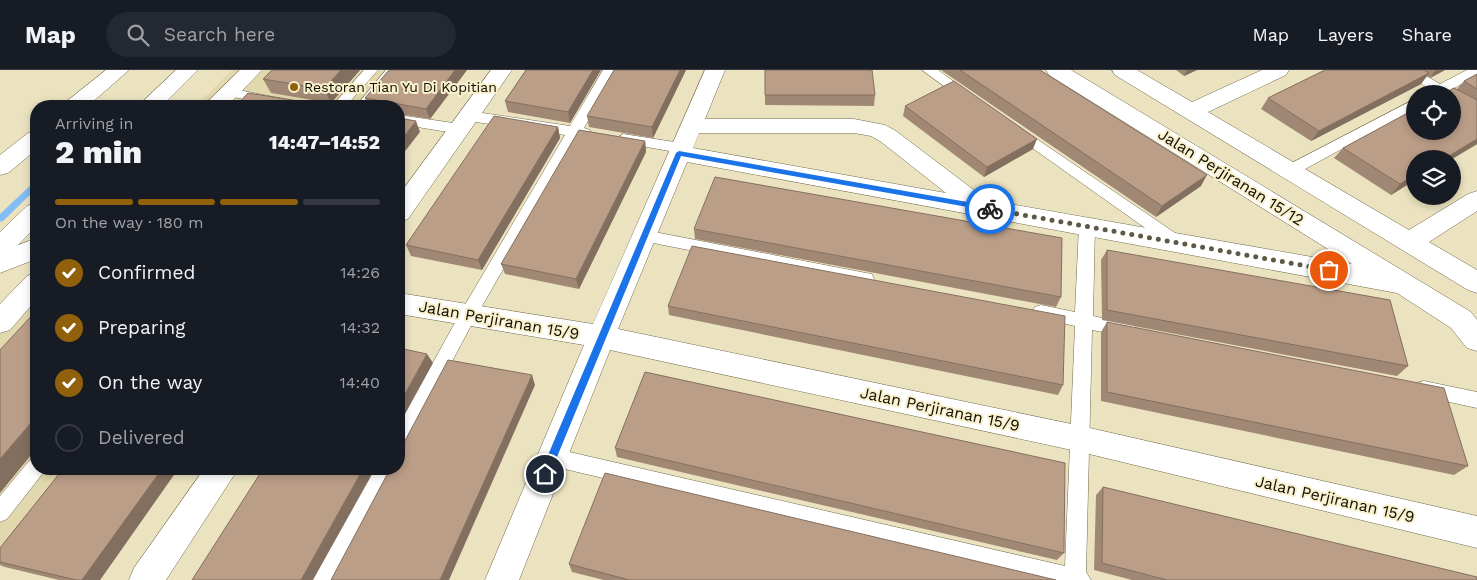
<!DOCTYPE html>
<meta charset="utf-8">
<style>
body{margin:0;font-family:"Work Sans",sans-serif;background:#242831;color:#f1f3f6;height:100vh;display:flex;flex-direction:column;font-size:19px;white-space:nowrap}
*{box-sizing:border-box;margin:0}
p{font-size:16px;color:#9ea1a6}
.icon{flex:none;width:28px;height:28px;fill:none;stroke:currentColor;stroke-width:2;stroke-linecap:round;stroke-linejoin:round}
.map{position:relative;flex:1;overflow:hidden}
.side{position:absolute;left:30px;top:30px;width:375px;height:375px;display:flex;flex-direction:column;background:#171b24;border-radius:20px;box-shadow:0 2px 8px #0003}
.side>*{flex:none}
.controls{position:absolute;left:1406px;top:15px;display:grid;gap:10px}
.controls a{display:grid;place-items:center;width:55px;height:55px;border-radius:50%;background:#171b24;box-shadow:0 2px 8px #0003;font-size:25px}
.pin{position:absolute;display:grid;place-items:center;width:42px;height:42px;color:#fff;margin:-21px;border:2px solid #fff;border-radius:50%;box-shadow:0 1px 5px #0007}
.courier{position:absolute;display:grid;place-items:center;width:50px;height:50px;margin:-25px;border:4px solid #1a73e8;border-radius:50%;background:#fff;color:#222;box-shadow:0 1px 6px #0007}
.head em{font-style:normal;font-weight:800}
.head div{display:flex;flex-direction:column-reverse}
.head{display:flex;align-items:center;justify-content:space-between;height:85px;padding:0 25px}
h1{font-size:32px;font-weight:800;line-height:38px}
.bar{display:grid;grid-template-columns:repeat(4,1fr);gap:8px 5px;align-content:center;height:60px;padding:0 25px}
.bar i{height:6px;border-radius:4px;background:#363941}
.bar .on{background:#90600b}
.bar p{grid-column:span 4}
ol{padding:0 25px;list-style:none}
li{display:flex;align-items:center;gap:15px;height:55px}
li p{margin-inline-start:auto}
li .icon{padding:5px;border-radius:50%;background:#90600b;color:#fff;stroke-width:4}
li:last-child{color:#9ea1a6}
li i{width:28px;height:28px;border:2px solid #363941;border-radius:50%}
header{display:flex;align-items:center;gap:30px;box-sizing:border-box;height:70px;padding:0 25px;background:#171b24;border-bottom:1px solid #363941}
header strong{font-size:24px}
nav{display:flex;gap:28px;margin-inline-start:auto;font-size:18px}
.search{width:350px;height:45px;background:#242831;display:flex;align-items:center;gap:12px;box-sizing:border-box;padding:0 18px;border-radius:28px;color:#9ea1a6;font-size:19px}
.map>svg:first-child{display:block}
.built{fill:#e2d8ad}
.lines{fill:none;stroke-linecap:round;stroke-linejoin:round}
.stream{fill:#84bcf4;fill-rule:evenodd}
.service-casing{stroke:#726a4b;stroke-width:1}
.minor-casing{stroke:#726a4b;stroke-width:1}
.primary-casing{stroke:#726a4b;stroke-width:1}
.service{fill:#fff;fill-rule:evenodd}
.minor{fill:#fff;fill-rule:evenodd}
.primary{fill:#fff;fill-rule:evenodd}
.wall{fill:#a18875}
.shaded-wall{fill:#836f5f}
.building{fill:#bb9e88;stroke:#836f5f}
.route{fill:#1a73e8}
.done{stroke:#5d5945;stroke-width:5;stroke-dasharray:0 9}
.poi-dot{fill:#90600b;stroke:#f9f0cd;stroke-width:2}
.labels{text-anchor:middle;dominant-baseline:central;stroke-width:4;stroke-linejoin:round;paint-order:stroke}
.far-poi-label{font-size:14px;fill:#110e03;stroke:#f9f0cd;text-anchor:start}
.street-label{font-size:16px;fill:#110e03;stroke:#f9f0cd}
</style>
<header>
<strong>Map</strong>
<div class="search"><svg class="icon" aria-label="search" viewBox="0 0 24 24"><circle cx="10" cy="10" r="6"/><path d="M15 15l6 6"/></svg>Search here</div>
<nav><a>Map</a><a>Layers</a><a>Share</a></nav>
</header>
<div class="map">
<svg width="1477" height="510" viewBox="0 0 1477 510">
<rect width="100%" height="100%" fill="#ebe3c0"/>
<!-- built -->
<g class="built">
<polygon points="232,0 388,0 358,36 196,36"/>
<polygon points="36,199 36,399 64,399 0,478 0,236"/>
</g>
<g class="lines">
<!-- stream -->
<polygon class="stream" points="36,112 36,119 3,151 0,152 0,144 33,113"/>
<!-- service casing -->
<g class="service-casing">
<g id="service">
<polygon points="364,0 378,0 346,36 332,36"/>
<polygon points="386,0 400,0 370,36 356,36"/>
<polygon points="603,0 617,0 584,58 590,60 592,63 590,66 579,67 474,250 406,378 399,381 399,354 462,240 565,65 469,51 462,46 469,41 570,56"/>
<polygon points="922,0 938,0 975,27 973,30 963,30"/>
<polygon points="1399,0 1416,0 1440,14 1467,0 1477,0 1477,5 1451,20 1455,24 1452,27 1452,24 1425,24 1430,19"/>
<polygon points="228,18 299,32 306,36 278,36 223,25 221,22"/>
<polygon points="1415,29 1415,39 1296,104 1291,105 1284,100 1286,96"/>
<polygon points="399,45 460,54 467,59 460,64 399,54"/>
<polygon points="1016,55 1184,169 1186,173 1184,177 1172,177 1011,63 1009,60"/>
<polygon points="623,64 681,73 688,78 681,83 618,72 616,69"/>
<polygon points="1087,150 1093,152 1095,156 1093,246 1134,255 1137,260 1134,265 1128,267 1092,260 1086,502 1091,510 1035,510 552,396 545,393 542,387 545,381 552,378 1065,496 1075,256 1035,247 1032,242 1035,237 1041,235 1075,242 1079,156 1081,152"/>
<polygon points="644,160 866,203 872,204 874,209 872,214 866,215 638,170 636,166 638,162"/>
<polygon points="1424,311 1477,322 1477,338 1417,325 1415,319 1417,313"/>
<polygon points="36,388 36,399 45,399 43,403 7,449 0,452 0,426 29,391"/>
<polygon points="374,399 394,399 335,510 312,510"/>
</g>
</g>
<!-- minor casing -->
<g class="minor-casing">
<g id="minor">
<polygon points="240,0 262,0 227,36 203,36"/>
<polygon points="491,0 512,0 408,149 399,152 399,125"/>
<path d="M705,0H725L705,49H854L885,55L896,61L987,130L1352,194L1049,5L1046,0H1071L1471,242L1477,250V281L1467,278L1451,258L1397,223L687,92L618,259L1081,356L1477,446V478L1081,382L610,280L519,510H485L584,275L399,244V223L593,254ZM699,63H854L871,66L880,71L946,123L693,78Z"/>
<polygon points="1112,0 1137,0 1192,32 1262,0 1289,0 1286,5 1208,42 1409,160 1468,124 1477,121 1477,141 1429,172 1477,200 1477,223 1468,220 1115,5"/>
<polygon points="29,171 36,171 36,189 0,203 0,182"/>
<polygon points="36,203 36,230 10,260 0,263 0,234 27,206"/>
<polygon points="204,399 238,399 166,510 129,510 134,498"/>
</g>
</g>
<!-- primary casing -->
<g class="primary-casing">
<g id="primary">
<polygon points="106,0 129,0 88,36 64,36 67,31"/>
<polygon points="176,0 198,0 162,36 138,36"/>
<polygon points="36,61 36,80 8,103 0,105 0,85 28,63"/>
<polygon points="36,133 36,157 9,184 0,186 0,162 27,136"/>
</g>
</g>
<!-- service -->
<use href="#service" class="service"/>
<!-- minor -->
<use href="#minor" class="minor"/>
<!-- primary -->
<use href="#primary" class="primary"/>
</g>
<!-- wall -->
<g class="wall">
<polygon points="272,0 360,0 331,33 271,23 263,9"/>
<polygon points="389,0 467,0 430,49 399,44 399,36 368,36 365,28"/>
<polygon points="526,0 601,0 570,53 508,42 505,31"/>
<polygon points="686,0 653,68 589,57 587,46"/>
<polygon points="765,0 875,25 874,36 765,35"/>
<polygon points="941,0 1040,0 1201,116 1156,147"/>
<polygon points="1176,0 1197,0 1184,6"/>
<polygon points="1325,0 1445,0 1430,8 1427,6 1421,14 1311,71 1261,39 1268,28"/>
<polygon points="1477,4 1477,74 1452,89 1415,89 1415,110 1391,125 1334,88 1343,78 1457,19 1464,11"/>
<polygon points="905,36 1033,79 984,107 903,46"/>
<polygon points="558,57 560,68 482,200 411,186 406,175"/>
<polygon points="645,71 646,82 579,219 505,204 501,194"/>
<polygon points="694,159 1061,227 1056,237 1029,232 695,169"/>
<polygon points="1107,180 1408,296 1397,306 1102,250 1101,190"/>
<polygon points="668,236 1063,315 1058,325 669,245"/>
<polygon points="1107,252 1468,396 1454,405 1101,331 1101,262"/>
<polygon points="615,378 1064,483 1057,490 617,387"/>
<polygon points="63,399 178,399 100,510 59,510 5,497 0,495 0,478"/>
<polygon points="1103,417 1477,510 1132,510 1094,500 1096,425"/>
<polygon points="569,494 1056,510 604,510 572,502"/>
</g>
<!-- shaded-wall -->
<g class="shaded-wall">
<polygon points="341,0 360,0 331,33 324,19"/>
<polygon points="455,0 467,0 430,49 426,39"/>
<polygon points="593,0 601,0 570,53 568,42"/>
<polygon points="680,0 686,0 653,68 652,57"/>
<polygon points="1187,0 1197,0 1184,6"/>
<polygon points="1436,0 1445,0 1430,8"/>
<polygon points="1429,3 1421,14 1311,71 1319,61"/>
<polygon points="416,51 420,62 399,89 399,73"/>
<polygon points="558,57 560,68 482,200 478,190"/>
<polygon points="1037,69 1033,79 984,107 987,97"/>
<polygon points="1477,69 1477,74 1452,89 1444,89"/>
<polygon points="645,71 646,82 579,219 576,209"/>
<polygon points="1207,105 1201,116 1156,147 1162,136"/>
<polygon points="1415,105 1415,110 1391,125 1400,114"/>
<polygon points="427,284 433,293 399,355 399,335"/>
<polygon points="532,305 535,315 449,510 440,510"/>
<polygon points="36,347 36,379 0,423 0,389"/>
<polygon points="162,399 178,399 100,510 82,510"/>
<polygon points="363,399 375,399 313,510 301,510"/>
</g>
<!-- building -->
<g class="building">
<polygon points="272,0 341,0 324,19 263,9"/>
<polygon points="389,0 455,0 426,39 365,28"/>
<polygon points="526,0 593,0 568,42 505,31"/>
<polygon points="614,0 680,0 652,57 587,46"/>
<polygon points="765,0 872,0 875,25 765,25"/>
<polygon points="960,0 1040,0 1207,105 1162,136"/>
<polygon points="1325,0 1424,0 1429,3 1319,61 1268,28"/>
<polygon points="1477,4 1477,19 1464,11"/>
<polygon points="954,11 1037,69 987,97 905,36"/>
<polygon points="1454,18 1477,30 1477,69 1444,89 1415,89 1415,105 1400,114 1343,78 1415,39 1415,61 1452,61 1452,24 1443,24"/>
<polygon points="248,23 311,33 308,36 236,36"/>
<polygon points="494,46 558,57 478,190 406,175"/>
<polygon points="399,48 416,51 399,73"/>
<polygon points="579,60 645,71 576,209 501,194"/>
<polygon points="715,107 1062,168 1061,227 694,159"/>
<polygon points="692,176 1065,246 1063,315 668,236"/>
<polygon points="1107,180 1390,230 1408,296 1107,240"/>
<polygon points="36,241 36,347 0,389 0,280"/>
<polygon points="1107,252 1444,318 1468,396 1107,322"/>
<polygon points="399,278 427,284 399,335"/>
<polygon points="448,290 532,305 440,510 331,510 390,399 399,399 399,382"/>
<polygon points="645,302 1065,393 1064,483 615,378"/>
<polygon points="63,399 162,399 82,510 76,510 0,492 0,478"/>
<polygon points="263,399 363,399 301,510 192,510"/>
<polygon points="605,403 1056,510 629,510 569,494"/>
<polygon points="1103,417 1477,507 1477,510 1167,510 1102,493"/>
</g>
<!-- route -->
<polygon class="route" points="679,81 990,136 994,139 990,141 681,86 550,404 545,408 542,407 540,404 676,83"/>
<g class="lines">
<!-- done -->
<polyline class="done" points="990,139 1329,200"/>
</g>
<!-- markers -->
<circle class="poi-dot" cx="294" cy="17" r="5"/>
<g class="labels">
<!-- far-poi labels -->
<g class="far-poi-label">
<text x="304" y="17">Restoran Tian Yu Di Kopitian</text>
</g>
<!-- street labels -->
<g class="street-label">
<text transform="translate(1231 107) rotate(32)">Jalan Perjiranan 15/12</text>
<text transform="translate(499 250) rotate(10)">Jalan Perjiranan 15/9</text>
<text transform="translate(940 339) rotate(12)">Jalan Perjiranan 15/9</text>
<text transform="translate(1335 429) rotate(13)">Jalan Perjiranan 15/9</text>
</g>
</g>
</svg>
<div class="controls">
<a><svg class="icon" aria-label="locate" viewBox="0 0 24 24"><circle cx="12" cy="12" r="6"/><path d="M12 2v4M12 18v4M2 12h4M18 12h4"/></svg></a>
<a><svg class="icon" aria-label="layers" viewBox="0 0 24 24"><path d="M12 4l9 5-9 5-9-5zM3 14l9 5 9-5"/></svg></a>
</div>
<div class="pin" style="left:1329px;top:200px;background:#ea580c"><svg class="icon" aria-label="bag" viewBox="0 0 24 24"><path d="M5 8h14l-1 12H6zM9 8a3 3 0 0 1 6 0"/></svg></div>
<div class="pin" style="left:545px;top:404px;background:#1f2937"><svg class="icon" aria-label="home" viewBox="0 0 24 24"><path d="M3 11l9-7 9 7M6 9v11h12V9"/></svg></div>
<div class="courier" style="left:990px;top:139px"><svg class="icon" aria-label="bike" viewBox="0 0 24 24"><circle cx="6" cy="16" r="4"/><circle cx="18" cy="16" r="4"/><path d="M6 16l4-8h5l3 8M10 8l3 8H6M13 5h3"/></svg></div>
<section class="side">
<div class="head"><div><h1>2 min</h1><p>Arriving in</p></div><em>14:47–14:52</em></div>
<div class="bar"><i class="on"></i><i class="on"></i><i class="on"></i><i></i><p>On the way · 180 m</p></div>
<ol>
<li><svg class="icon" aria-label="check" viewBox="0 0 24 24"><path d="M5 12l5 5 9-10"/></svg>Confirmed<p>14:26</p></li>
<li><svg class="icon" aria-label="check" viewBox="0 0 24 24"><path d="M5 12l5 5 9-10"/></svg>Preparing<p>14:32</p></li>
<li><svg class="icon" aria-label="check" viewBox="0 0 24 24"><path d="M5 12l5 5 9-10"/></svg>On the way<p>14:40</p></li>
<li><i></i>Delivered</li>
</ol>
</section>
</div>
